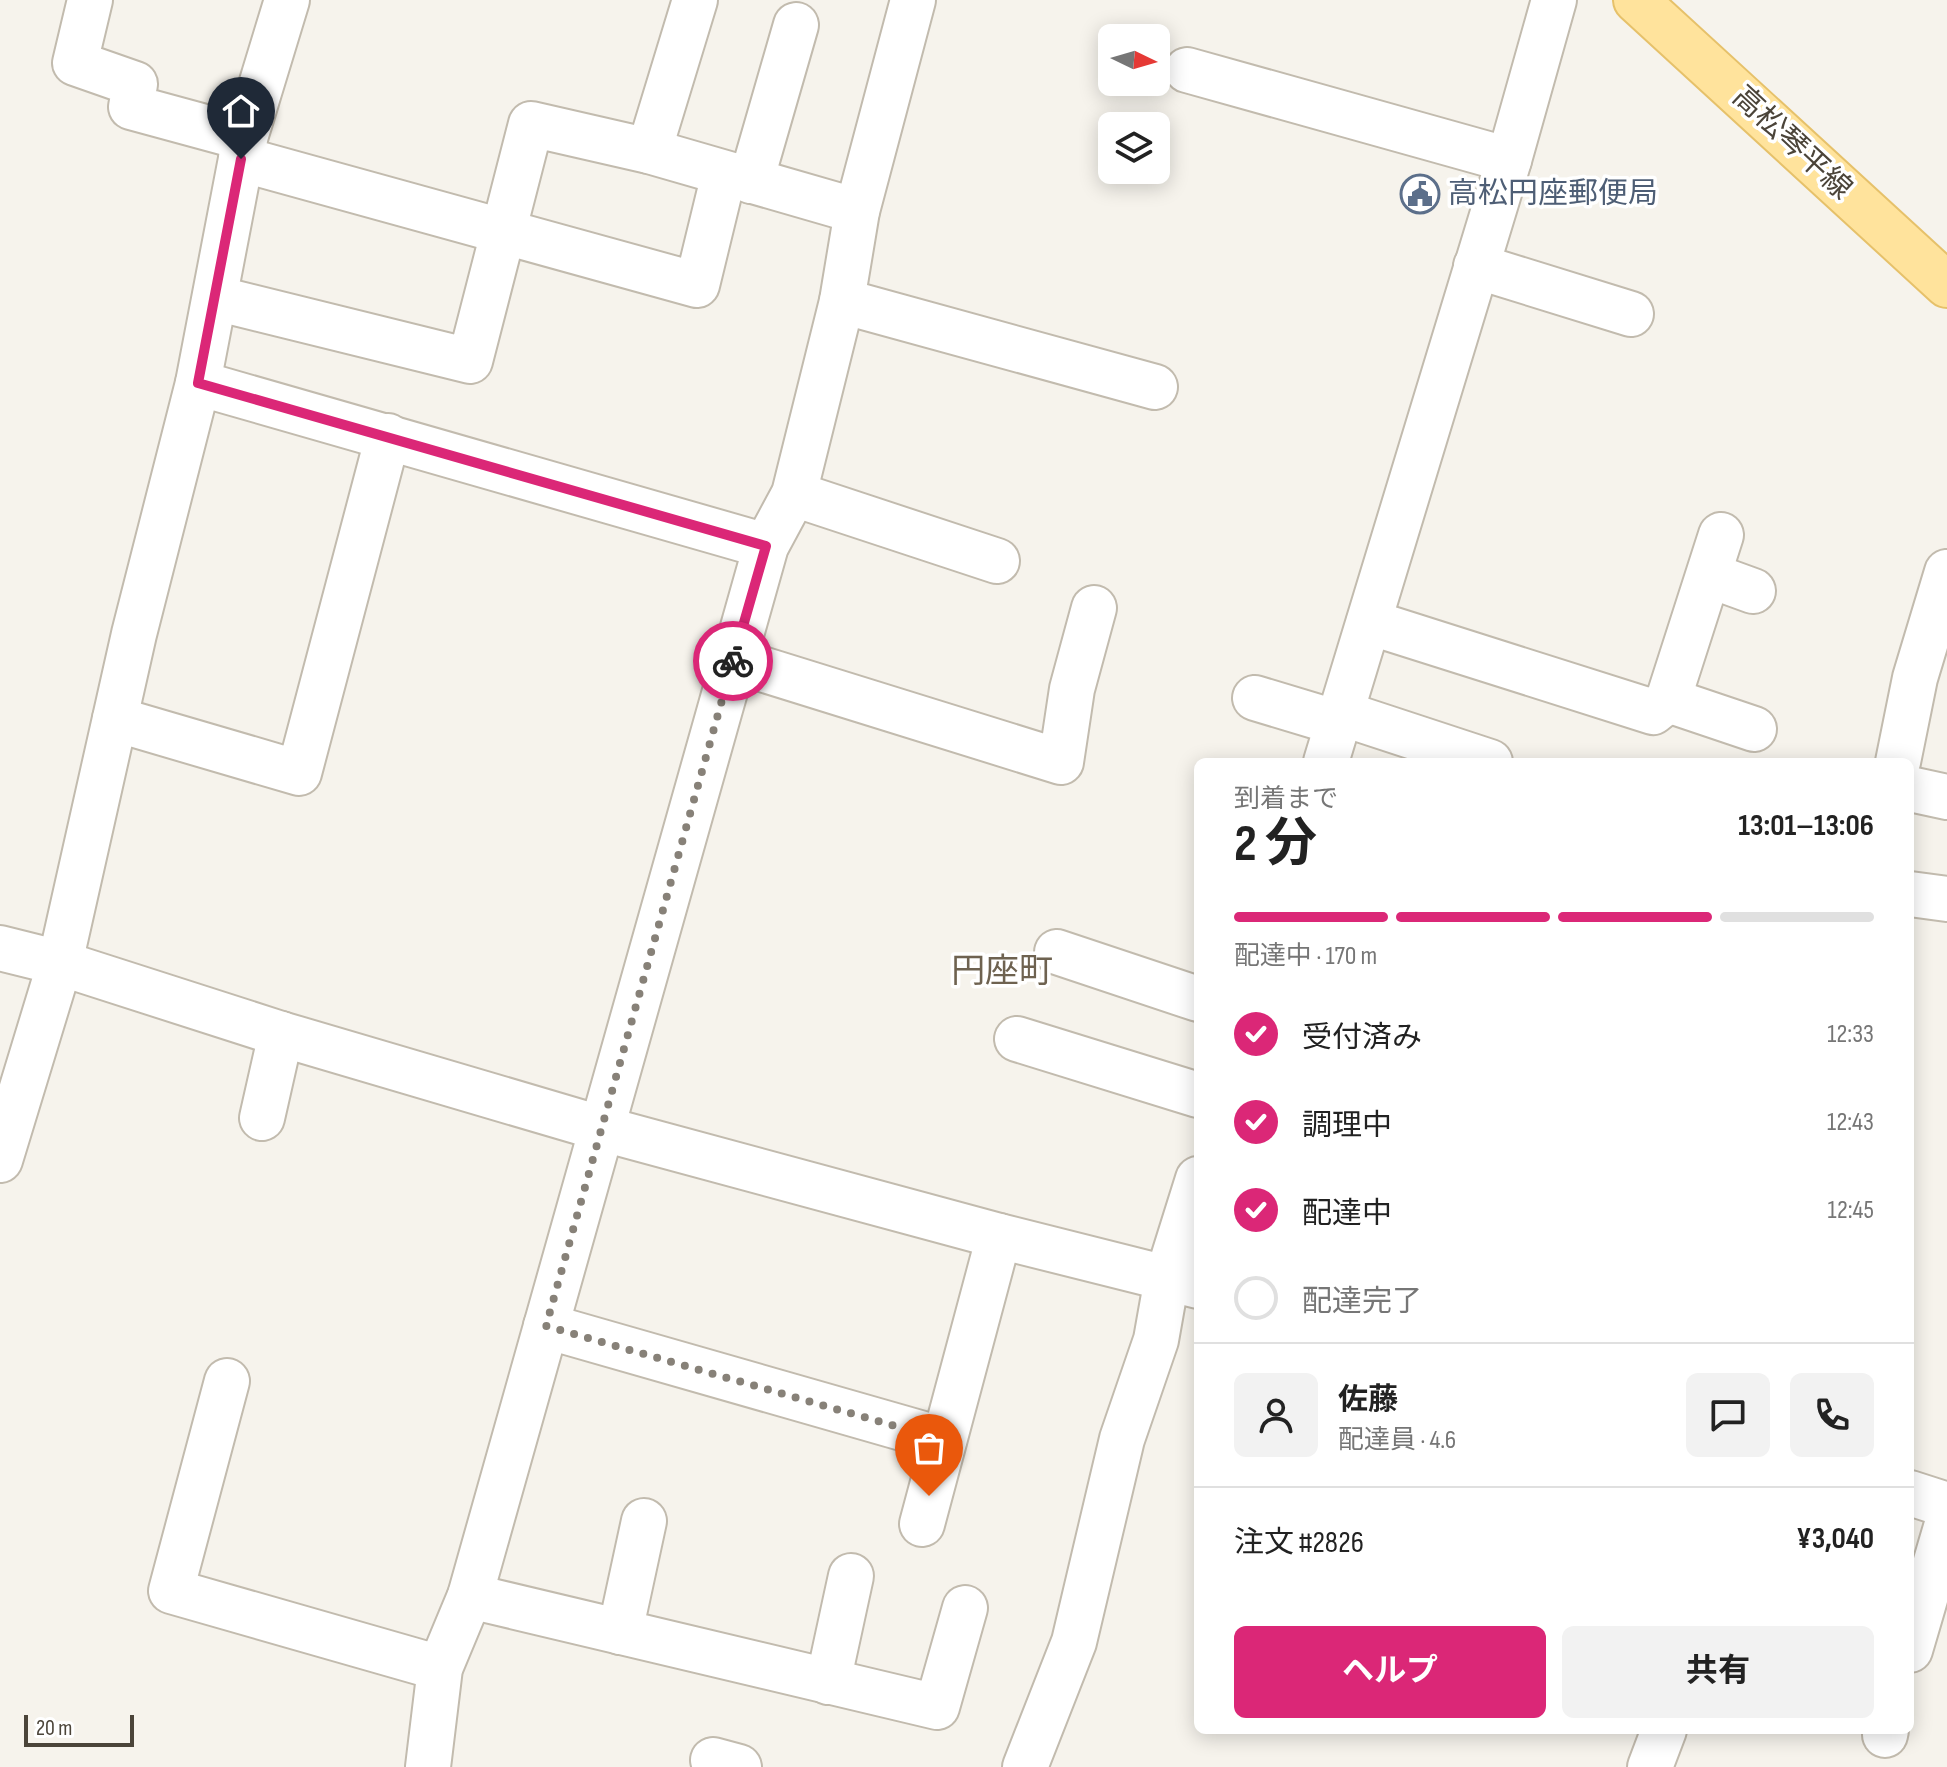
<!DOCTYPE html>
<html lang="ja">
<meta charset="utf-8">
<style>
body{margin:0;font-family:"Sofia Sans Condensed","Noto Sans JP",sans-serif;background:#f2f2f2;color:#222;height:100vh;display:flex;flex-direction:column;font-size:30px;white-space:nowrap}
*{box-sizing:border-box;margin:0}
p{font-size:26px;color:#767676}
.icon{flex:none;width:44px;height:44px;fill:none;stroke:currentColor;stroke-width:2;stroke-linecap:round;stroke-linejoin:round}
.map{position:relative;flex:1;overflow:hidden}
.panel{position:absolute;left:1194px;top:758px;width:720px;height:976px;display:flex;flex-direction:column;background:#fff;border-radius:12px;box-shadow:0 4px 20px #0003}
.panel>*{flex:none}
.needle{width:52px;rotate:95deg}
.tools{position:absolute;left:1098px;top:24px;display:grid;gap:16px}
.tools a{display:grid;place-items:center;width:72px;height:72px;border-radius:12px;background:#fff;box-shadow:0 4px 20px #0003;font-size:40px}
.scale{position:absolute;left:24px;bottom:20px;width:110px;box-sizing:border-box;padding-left:8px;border:4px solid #4b4439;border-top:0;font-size:22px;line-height:28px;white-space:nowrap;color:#4b4439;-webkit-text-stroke:6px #fff;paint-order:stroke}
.pin{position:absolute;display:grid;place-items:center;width:68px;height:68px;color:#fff;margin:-82px -34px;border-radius:50% 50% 50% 0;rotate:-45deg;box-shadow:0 0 8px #0007}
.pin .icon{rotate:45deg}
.courier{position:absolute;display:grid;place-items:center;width:80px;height:80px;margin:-40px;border:6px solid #db2777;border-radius:50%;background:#fff;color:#222;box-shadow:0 2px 10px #0007}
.headline em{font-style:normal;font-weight:700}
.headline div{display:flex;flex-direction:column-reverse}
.headline{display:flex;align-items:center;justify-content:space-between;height:136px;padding:0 40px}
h1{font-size:52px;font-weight:700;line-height:60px}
.bar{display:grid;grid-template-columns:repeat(4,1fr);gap:12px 8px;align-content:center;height:96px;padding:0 40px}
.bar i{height:10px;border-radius:6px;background:#e0e0e0}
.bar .on{background:#db2777}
.bar p{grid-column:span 4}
.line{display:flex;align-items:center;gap:20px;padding:0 40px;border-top:2px solid #e0e0e0}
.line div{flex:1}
.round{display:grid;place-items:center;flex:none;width:84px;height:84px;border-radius:12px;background:#f2f2f2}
ol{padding:0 40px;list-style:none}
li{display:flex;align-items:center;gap:24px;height:88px}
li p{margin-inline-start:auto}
li .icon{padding:8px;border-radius:50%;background:#db2777;color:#fff;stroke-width:4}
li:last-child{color:#767676}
li i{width:44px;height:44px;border:4px solid #e0e0e0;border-radius:50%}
.button{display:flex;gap:16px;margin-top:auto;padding:16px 40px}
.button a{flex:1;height:92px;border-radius:12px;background:#db2777;color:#fff;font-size:32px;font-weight:700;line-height:92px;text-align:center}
.button a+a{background:#f2f2f2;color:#222}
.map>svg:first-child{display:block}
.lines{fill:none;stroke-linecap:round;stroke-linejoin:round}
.minor-casing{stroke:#c2bbae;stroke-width:48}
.major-casing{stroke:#e6c16a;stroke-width:48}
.minor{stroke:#fff;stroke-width:44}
.major{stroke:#ffe39c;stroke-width:44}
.done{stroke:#878178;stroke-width:8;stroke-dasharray:0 14.4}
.route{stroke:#db2777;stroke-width:10}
.labels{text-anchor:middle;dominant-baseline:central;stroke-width:7;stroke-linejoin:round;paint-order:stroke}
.street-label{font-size:30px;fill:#4b4439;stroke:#fff}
.service-label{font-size:30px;fill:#4e5e75;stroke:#fff;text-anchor:start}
.quarter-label{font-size:34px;fill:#6e6250;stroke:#fff}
</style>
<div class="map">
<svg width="1947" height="1767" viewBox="0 0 1947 1767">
<rect width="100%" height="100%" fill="#f6f3ec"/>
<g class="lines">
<!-- minor casing -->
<g class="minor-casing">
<g id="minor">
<polyline points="90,0 75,63 135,84 131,107 245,138"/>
<polyline points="1187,70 1509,160"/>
<polyline points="649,151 695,0"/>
<polyline points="241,159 697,285 724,174"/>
<polyline points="751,181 796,25"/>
<polyline points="1476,266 1631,314"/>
<polyline points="215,298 470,361 531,124 649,151 857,211"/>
<polyline points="842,301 1155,387"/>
<polyline points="198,383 766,546"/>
<polyline points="794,494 997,561"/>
<polyline points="1709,575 1753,591"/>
<polyline points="1369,622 1653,712 1668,700 1721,535"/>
<polyline points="733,660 1061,762 1072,689 1094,608"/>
<polyline points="1255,698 1338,723"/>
<polyline points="1668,700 1754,729"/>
<polyline points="1341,713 1490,762"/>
<polyline points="115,719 299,773 388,436"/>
<polyline points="1326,762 1509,160 1554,0"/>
<polyline points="1898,762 1915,678 1947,572"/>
<polyline points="1910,789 1947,797"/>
<polyline points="1910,894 1947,899"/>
<polyline points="0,948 60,963 281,1034 600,1128 999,1236 1198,1286"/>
<polyline points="1057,952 1198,999"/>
<polyline points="1017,1039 1198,1095"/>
<polyline points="262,1118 281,1034"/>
<polyline points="0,1160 60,963 134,634 198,383 245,138 287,0"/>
<polyline points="546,1326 944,1440"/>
<polyline points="227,1381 171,1591 440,1668"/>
<polyline points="1910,1493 1947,1505"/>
<polyline points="922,1524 999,1236"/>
<polyline points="470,1596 937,1707 965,1608"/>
<polyline points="620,1632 644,1521"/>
<polyline points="1910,1650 1947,1524"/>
<polyline points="828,1682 851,1576"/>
<polyline points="1885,1735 1886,1730"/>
<polyline points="713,1760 739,1767"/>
<polyline points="428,1767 440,1668 470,1596 766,546 794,494 842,301 857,211 913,0"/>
<polyline points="1025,1767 1074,1642 1122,1439 1156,1340 1167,1278 1198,1179"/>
<polyline points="1650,1767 1664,1730"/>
</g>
</g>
<!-- major casing -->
<g class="major-casing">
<polyline id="major" points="1636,0 1947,285"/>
</g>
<!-- minor -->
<use href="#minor" class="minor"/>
<!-- major -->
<use href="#major" class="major"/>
</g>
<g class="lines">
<!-- done -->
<polyline class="done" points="733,661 546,1326 944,1440 929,1496"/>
<!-- route -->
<polyline class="route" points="241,159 198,383 766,546 733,661"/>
</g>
<!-- icons -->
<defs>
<g id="civic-ring" transform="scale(2)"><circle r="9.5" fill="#fff" stroke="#5c6f8a" stroke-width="1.5"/><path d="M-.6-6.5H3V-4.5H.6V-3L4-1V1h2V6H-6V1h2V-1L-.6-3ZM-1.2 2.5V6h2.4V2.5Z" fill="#5c6f8a"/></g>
</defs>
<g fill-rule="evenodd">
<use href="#civic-ring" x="1420" y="194"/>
</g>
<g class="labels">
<!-- street labels -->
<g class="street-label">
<text transform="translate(1792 143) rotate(43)">高松琴平線</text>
</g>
<!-- service labels -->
<g class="service-label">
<text x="1448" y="194">高松円座郵便局</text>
</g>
<!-- quarter labels -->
<g class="quarter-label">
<text x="1002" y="971">円座町</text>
</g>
</g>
</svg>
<div class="tools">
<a><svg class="needle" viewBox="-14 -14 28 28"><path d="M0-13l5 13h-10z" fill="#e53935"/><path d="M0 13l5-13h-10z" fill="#767676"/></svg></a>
<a><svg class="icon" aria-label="layers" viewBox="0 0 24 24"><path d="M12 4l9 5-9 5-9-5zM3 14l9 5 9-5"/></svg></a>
</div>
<div class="scale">20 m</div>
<div class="pin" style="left:929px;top:1496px;background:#ea580c"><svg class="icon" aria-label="bag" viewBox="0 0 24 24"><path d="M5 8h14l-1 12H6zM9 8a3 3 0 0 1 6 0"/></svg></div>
<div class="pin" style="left:241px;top:159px;background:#1f2937"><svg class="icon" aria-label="home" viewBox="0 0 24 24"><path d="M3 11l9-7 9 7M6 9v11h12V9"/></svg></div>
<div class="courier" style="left:733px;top:661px"><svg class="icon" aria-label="bike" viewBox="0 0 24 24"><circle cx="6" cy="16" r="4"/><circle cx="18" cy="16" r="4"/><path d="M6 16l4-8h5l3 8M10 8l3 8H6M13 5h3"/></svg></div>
<section class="panel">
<div class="headline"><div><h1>2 分</h1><p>到着まで</p></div><em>13:01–13:06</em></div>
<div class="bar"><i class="on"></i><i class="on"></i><i class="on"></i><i></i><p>配達中 · 170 m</p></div>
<ol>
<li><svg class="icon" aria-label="check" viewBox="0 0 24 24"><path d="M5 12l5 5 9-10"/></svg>受付済み<p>12:33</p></li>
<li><svg class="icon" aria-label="check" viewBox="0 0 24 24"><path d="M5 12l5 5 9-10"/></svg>調理中<p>12:43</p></li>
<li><svg class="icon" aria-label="check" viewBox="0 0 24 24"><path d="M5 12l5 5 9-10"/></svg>配達中<p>12:45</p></li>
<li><i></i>配達完了</li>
</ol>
<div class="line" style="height:144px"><a class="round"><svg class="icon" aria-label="person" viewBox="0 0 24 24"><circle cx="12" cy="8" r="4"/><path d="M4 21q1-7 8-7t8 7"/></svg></a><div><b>佐藤</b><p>配達員 · 4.6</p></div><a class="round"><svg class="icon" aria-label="chat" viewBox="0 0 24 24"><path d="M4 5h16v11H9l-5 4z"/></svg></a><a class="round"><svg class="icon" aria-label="phone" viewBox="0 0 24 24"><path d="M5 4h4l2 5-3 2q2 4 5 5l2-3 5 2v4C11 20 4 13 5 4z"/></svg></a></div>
<div class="line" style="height:104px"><div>注文 #2826</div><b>¥3,040</b></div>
<div class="button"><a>ヘルプ</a><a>共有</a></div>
</section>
</div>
